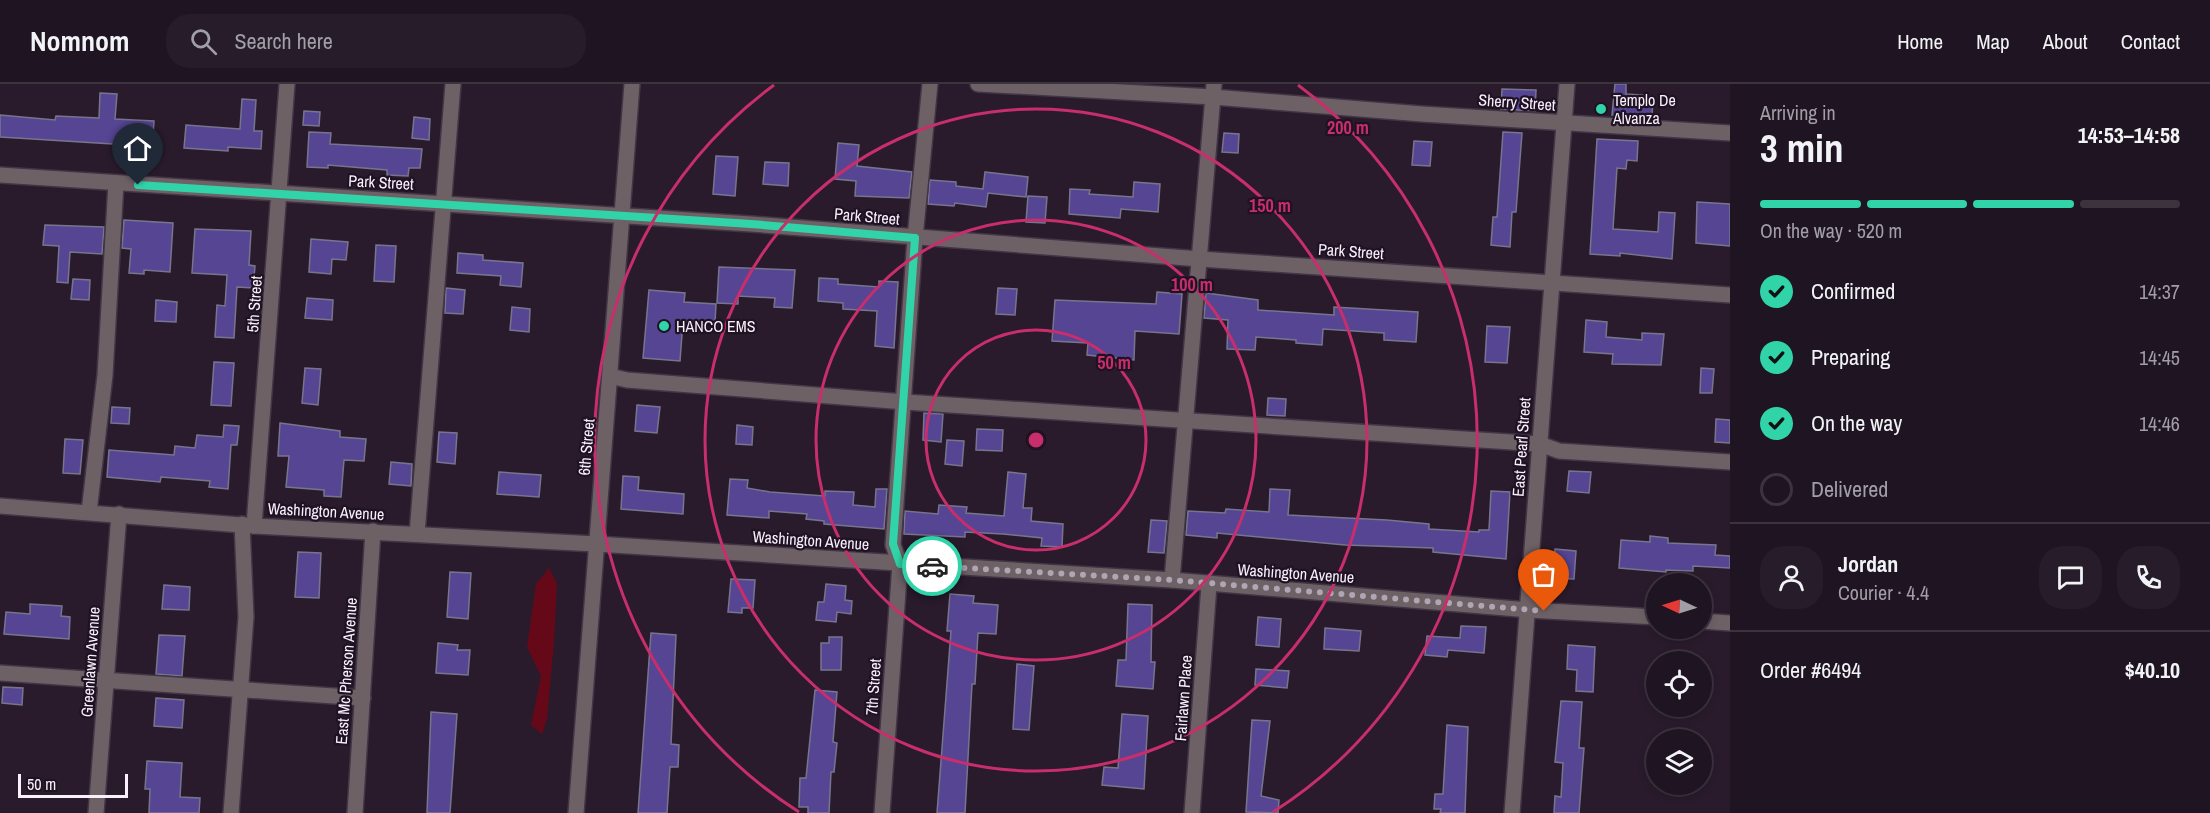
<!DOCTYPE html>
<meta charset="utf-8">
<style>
body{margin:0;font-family:"Archivo Narrow",sans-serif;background:#271d2a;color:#f1f3f6;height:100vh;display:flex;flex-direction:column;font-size:22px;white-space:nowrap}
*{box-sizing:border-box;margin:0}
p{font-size:20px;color:#a19ea5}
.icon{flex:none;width:33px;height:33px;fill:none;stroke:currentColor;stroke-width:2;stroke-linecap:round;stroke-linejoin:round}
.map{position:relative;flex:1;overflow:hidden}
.details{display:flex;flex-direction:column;background:#1f1421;width:480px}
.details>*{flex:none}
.needle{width:39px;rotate:274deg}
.buttons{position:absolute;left:1646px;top:489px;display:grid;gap:12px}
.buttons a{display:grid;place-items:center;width:66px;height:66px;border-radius:50%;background:#1f1421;box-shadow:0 3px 9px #0003,0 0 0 2px #3c333f;font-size:30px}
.scale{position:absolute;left:18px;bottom:15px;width:110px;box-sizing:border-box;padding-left:6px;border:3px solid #f9f0fc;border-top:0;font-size:16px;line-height:21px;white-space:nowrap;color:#f9f0fc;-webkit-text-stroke:4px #1f1223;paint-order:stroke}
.pin{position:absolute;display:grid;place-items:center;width:51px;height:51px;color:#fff;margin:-62px -26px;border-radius:50% 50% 50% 0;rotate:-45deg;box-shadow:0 0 6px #0007}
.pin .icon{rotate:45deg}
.courier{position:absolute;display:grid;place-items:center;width:60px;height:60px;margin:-30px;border:4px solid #31d4a9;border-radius:50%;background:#fff;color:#222;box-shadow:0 2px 8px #0007}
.overview em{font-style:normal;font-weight:700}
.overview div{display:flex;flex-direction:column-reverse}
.overview{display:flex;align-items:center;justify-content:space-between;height:102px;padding:0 30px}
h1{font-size:39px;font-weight:700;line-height:45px}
.bar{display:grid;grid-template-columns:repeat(4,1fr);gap:9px 6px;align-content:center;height:72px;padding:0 30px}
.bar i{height:8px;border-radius:4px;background:#3c333f}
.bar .on{background:#31d4a9}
.bar p{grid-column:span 4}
.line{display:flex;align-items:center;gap:15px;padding:0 30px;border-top:2px solid #3c333f}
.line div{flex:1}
.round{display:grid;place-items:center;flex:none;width:63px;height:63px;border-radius:24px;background:#271d2a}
ol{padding:0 30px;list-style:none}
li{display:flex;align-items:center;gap:18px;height:66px}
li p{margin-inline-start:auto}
li .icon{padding:6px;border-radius:50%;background:#31d4a9;color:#111;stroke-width:4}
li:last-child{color:#a19ea5}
li i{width:33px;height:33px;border:3px solid #3c333f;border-radius:50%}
header{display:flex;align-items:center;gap:36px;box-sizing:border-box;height:84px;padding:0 30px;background:#1f1421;border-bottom:2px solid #3c333f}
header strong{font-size:28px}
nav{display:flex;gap:33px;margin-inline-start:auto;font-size:21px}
.search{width:420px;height:54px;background:#271d2a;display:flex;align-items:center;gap:15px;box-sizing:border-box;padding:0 21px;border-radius:24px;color:#a19ea5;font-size:22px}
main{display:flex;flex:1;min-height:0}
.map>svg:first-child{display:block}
.green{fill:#650919}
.building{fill:#554593;stroke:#77758e;stroke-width:1.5}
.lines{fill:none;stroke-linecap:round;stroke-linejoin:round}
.minor-casing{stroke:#423545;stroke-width:18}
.minor{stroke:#6d6166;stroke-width:15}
.done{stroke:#b0a5b3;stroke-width:6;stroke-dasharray:0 10.8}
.route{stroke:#31d4a9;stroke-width:8}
.ring{fill:none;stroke:#c82e6b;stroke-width:3}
.poi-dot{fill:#31d4a9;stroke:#1f1223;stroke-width:2}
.labels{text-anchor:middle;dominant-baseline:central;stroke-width:4.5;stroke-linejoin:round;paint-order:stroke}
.poi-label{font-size:16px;fill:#f9f0fc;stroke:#1f1223;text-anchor:start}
.street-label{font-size:16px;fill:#f9f0fc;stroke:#1f1223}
.centre{fill:#c82e6b;stroke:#1f1223;stroke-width:3}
.ring-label{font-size:18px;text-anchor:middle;font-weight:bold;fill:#c82e6b;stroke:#1f1223;stroke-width:4.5;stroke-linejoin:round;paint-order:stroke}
</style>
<header>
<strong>Nomnom</strong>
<div class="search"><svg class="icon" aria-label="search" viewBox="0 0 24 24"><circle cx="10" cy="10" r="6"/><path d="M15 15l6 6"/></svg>Search here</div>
<nav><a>Home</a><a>Map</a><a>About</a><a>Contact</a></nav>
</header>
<main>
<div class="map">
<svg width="1730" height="729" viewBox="0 0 1730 729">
<rect width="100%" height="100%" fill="#291b2c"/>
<!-- green -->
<polygon class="green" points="549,484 557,500 554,558 547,635 542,650 531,641 541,592 527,563 536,500"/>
<!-- building -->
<g class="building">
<polygon points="1615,0 1626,0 1626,10 1653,12 1652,33 1612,31"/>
<polygon points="1502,5 1536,6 1535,27 1501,25"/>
<polygon points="100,9 117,10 115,35 154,37 152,69 128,67 129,61 0,53 0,31 55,36 56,32 99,34"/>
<polygon points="242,15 256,16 254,47 262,47 261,65 228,63 228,67 184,64 186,41 240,45"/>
<polygon points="304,27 320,28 319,42 303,41"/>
<polygon points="414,33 430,35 429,56 412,54"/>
<polygon points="309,48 331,49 330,60 422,65 420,84 409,84 408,92 387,91 387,86 328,81 328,84 307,83"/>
<polygon points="1503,48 1522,49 1516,128 1512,128 1510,163 1491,161 1493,133 1497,133"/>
<polygon points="1224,49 1239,50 1238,69 1222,68"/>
<polygon points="1597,55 1638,57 1637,77 1627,76 1626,85 1617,84 1613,145 1658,148 1659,128 1675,129 1672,175 1620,169 1620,172 1590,170"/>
<polygon points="1414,57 1432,58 1430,82 1412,81"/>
<polygon points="838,59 859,61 857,82 912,88 909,114 855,112 856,97 835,95"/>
<polygon points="716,72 738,73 735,112 713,110"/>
<polygon points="765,78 789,79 788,102 763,100"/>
<polygon points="985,88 1028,93 1026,113 988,109 986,123 955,119 954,122 928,120 930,96 956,98 956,102 983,105"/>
<polygon points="1134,98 1160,100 1158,128 1121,125 1120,134 1069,130 1070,105 1090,106 1089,110 1133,113"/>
<polygon points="1028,112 1047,113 1045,139 1026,138"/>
<polygon points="1697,118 1730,120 1730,162 1696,159"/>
<polygon points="124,136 173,139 170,188 144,186 144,190 129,189 131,165 122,164"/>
<polygon points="45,141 104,143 102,170 70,168 68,199 57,198 59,162 43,161"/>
<polygon points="195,145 251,147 249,181 255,182 253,204 237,203 234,254 215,253 217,221 225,222 227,191 192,189"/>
<polygon points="311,155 348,158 346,176 332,175 331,190 309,188"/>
<polygon points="376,161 396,162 394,198 374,197"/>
<polygon points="458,169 483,171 483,176 523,179 521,203 500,201 501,192 457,189"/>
<polygon points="719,183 795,186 792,224 774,223 775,214 738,212 738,220 717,219"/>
<polygon points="819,194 838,195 838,200 879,203 879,197 898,198 894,264 875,262 877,227 843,225 843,219 818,217"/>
<polygon points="73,195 90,196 89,216 71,215"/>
<polygon points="446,204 465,206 463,230 445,229"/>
<polygon points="998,204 1017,205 1015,231 996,230"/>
<polygon points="649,206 685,209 684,218 716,220 715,239 683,237 680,277 643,274"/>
<polygon points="1157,208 1182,210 1179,250 1135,247 1134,276 1087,271 1088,259 1052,257 1055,216 1156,220"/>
<polygon points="1206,209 1258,216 1258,226 1334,231 1334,223 1418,228 1416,258 1384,256 1384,249 1323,245 1322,261 1296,259 1296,256 1256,253 1255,266 1227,265 1228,236 1204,234"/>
<polygon points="307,214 333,216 332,236 305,234"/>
<polygon points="156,216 177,218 176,238 155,237"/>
<polygon points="512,223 530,225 529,248 510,246"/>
<polygon points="1586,236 1607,238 1606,253 1642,256 1642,249 1664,250 1661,281 1612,280 1613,270 1584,268"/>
<polygon points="1487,242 1510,243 1507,279 1485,278"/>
<polygon points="214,278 234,279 231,322 211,321"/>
<polygon points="305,284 321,285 318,321 302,319"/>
<polygon points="1701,284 1714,285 1712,309 1700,309"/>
<polygon points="1268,314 1286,315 1285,332 1267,331"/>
<polygon points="637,321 660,323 657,349 635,347"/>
<polygon points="112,323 130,324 129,340 111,339"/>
<polygon points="924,329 943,330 941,358 923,356"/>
<polygon points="1716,335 1730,336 1730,359 1715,358"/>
<polygon points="280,339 340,347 340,353 366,355 364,377 344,376 341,413 324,412 324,406 286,403 289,372 278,372"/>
<polygon points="224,341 239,342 237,361 231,361 228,405 209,403 210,397 161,393 160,398 107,393 109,366 174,371 175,362 195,364 197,351 223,353"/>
<polygon points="737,341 753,343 752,361 736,360"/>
<polygon points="977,345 1003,346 1002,367 976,366"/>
<polygon points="439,348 457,349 455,380 437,378"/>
<polygon points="65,355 83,356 80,390 63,389"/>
<polygon points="947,356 964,357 962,382 945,380"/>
<polygon points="391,378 412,380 411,402 389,400"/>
<polygon points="1569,387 1591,388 1589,409 1567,407"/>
<polygon points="499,388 541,391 539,413 497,410"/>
<polygon points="1008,388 1026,390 1023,424 1032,424 1031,437 1063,440 1062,463 1041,462 1042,454 1003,450 965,448 965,453 904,450 905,427 938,430 939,421 967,423 966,429 1004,432"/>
<polygon points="623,392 639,393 638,406 684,410 683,430 621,425"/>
<polygon points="730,395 748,396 747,404 770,408 825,412 825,407 854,408 853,421 875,423 876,405 887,405 884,445 824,440 824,437 806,435 807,430 769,427 769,434 727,431"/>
<polygon points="1270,405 1290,406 1288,431 1387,436 1429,440 1429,445 1479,448 1479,446 1489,446 1491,407 1510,408 1506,475 1433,468 1433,464 1345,461 1217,449 1217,454 1186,451 1188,427 1225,429 1226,425 1269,428"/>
<polygon points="1151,436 1167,437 1164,469 1148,468"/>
<polygon points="1650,452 1668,454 1668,459 1716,461 1715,471 1730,472 1730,484 1693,482 1693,487 1666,486 1666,488 1619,484 1621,456 1650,458"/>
<polygon points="1555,465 1576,467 1574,495 1553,494"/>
<polygon points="298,468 321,469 319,514 295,513"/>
<polygon points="450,488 471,489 468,535 447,533"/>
<polygon points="731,495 755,496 753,524 742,524 742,529 728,528"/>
<polygon points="826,500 846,502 845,516 852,517 851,530 837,528 836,538 816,536 818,518 824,518"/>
<polygon points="164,501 190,503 189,526 162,525"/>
<polygon points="950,510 974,512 973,519 998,521 996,550 978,549 975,600 972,600 965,729 937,729 951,547 947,547"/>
<polygon points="30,520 62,522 61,532 70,533 69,555 4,550 6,528 30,530"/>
<polygon points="1128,520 1152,521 1151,578 1155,578 1153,605 1116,602 1118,576 1126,576"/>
<polygon points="1258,533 1281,535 1279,563 1256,561"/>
<polygon points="1461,542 1486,543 1484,569 1448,566 1447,573 1425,571 1427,552 1460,554"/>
<polygon points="1325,544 1361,547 1359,567 1324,565"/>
<polygon points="651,549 676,551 671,660 679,661 678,683 670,683 667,729 638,729"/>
<polygon points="159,551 185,552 182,592 156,590"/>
<polygon points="829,553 842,553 841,586 821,586 821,559 829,559"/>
<polygon points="438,559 458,561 457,566 470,566 468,591 436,589"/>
<polygon points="1568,561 1595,563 1593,608 1576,607 1577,586 1567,585"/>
<polygon points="1017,580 1034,582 1029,646 1013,645"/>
<polygon points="1256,585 1289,587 1287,604 1255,601"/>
<polygon points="3,603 23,604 22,621 2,619"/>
<polygon points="815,606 837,608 833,658 837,659 834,688 831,688 829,729 808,729 808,723 799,723 800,694 806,694"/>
<polygon points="156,614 184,616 182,644 154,642"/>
<polygon points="1561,617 1582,618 1579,664 1584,664 1579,729 1554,729 1555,712 1561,713 1563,679 1555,678"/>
<polygon points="431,628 457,630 450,729 427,729"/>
<polygon points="1122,630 1148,632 1144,705 1102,701 1104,683 1118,684"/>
<polygon points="1252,636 1270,637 1261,712 1279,716 1278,729 1246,728"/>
<polygon points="1447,641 1468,643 1465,729 1440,729 1441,725 1434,725 1435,710 1443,710"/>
<polygon points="147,677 182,679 180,713 200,714 199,729 149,729 150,705 145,705"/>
</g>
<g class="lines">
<!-- minor casing -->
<g class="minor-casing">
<g id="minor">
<polyline points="978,0 1213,13 1422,30 1730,49"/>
<polyline points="0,91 751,140 1200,175 1730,211"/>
<polyline points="610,292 627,296 905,318 1540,360 1559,367 1730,378"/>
<polyline points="0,422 254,442 596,460 1172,496 1528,526 1656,533"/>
<polyline points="89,428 105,291 116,99"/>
<polyline points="254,442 287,0"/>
<polyline points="417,450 453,0"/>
<polyline points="1172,496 1214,0"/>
<polyline points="1701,537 1730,539"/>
<polyline points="0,589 363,614"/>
<polyline points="96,729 119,430"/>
<polyline points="231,729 246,533 242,440"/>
<polyline points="355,729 373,447"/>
<polyline points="576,729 632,0"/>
<polyline points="882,729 900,480 893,461 915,154 930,0"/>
<polyline points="1192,729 1209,501"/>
<polyline points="1512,729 1567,0"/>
</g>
</g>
<!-- minor -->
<use href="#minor" class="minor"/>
</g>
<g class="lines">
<!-- done -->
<polyline class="done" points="932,482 1172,496 1544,527"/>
<!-- route -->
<polyline class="route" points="138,101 751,140 915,154 893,460 900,480 932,482"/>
</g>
<!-- distance rings -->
<g class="ring">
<circle cx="1036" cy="356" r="110"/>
<circle cx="1036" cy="356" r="220"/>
<circle cx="1036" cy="356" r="331"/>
<path d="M799 728A441 441 0 0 1 774 1M1298 1A441 441 0 0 1 1273 728"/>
</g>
<!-- markers -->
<g class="poi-dot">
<circle cx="1601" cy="25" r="6"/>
<circle cx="664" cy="242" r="6"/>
</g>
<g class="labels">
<!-- poi labels -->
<g class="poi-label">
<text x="1613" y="16">Templo De<tspan x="1613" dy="18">Alvanza</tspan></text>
<text x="676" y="242">HANCO EMS</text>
</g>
<!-- street labels -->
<g class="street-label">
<text transform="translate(1517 18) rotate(4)">Sherry Street</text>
<text transform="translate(381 98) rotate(3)">Park Street</text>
<text transform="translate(867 132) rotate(5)">Park Street</text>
<text transform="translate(1351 167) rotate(4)">Park Street</text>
<text transform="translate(254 220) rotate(-86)">5th Street</text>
<text transform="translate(586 363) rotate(-85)">6th Street</text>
<text transform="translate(1521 363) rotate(-86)">East Pearl Street</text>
<text transform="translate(326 427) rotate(3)">Washington Avenue</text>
<text transform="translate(811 456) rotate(4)">Washington Avenue</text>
<text transform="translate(1296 489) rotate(4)">Washington Avenue</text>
<text transform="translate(90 578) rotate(-86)">Greenlawn Avenue</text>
<text transform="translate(346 587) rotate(-86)">East Mc Pherson Avenue</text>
<text transform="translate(873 603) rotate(-86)">7th Street</text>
<text transform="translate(1183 614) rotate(-86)">Fairlawn Place</text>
</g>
</g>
<circle cx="1036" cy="356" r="9" class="centre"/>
<g class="ring-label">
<text x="1348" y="50">200 m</text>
<text x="1270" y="128">150 m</text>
<text x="1192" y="207">100 m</text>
<text x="1114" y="285">50 m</text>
</g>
</svg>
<div class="buttons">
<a><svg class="needle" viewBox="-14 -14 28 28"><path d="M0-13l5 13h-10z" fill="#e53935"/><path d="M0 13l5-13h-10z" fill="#a19ea5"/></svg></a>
<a><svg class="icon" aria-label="locate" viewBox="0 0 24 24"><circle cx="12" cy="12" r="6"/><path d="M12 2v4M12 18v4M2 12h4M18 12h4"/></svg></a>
<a><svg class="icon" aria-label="layers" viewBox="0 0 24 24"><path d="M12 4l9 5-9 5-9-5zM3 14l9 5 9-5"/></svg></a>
</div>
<div class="scale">50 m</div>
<div class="pin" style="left:1544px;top:527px;background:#ea580c"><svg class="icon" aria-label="bag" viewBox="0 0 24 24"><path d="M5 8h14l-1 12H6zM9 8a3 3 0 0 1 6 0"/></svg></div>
<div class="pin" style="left:138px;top:101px;background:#1f2937"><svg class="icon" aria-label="home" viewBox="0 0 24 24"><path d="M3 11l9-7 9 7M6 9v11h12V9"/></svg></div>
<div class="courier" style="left:932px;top:482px"><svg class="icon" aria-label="car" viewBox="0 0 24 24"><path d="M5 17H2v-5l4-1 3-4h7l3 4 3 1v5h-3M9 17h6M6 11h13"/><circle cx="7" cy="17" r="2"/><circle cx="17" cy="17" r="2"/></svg></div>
</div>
<section class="details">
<div class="overview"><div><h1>3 min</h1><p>Arriving in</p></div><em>14:53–14:58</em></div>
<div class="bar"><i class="on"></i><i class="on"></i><i class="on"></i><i></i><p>On the way · 520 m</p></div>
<ol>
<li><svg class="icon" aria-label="check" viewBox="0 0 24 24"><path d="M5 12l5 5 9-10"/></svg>Confirmed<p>14:37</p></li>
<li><svg class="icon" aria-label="check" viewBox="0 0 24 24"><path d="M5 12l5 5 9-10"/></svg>Preparing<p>14:45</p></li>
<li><svg class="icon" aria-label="check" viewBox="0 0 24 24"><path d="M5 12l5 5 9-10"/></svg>On the way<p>14:46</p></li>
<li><i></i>Delivered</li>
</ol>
<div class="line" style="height:108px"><a class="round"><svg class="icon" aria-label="person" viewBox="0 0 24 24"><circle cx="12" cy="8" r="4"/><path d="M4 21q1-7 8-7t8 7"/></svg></a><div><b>Jordan</b><p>Courier · 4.4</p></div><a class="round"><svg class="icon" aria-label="chat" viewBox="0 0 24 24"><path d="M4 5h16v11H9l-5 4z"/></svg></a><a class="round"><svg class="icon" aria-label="phone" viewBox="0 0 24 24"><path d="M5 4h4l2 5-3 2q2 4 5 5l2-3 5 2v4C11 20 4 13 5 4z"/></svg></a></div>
<div class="line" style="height:78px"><div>Order #6494</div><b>$40.10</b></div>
</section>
</main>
